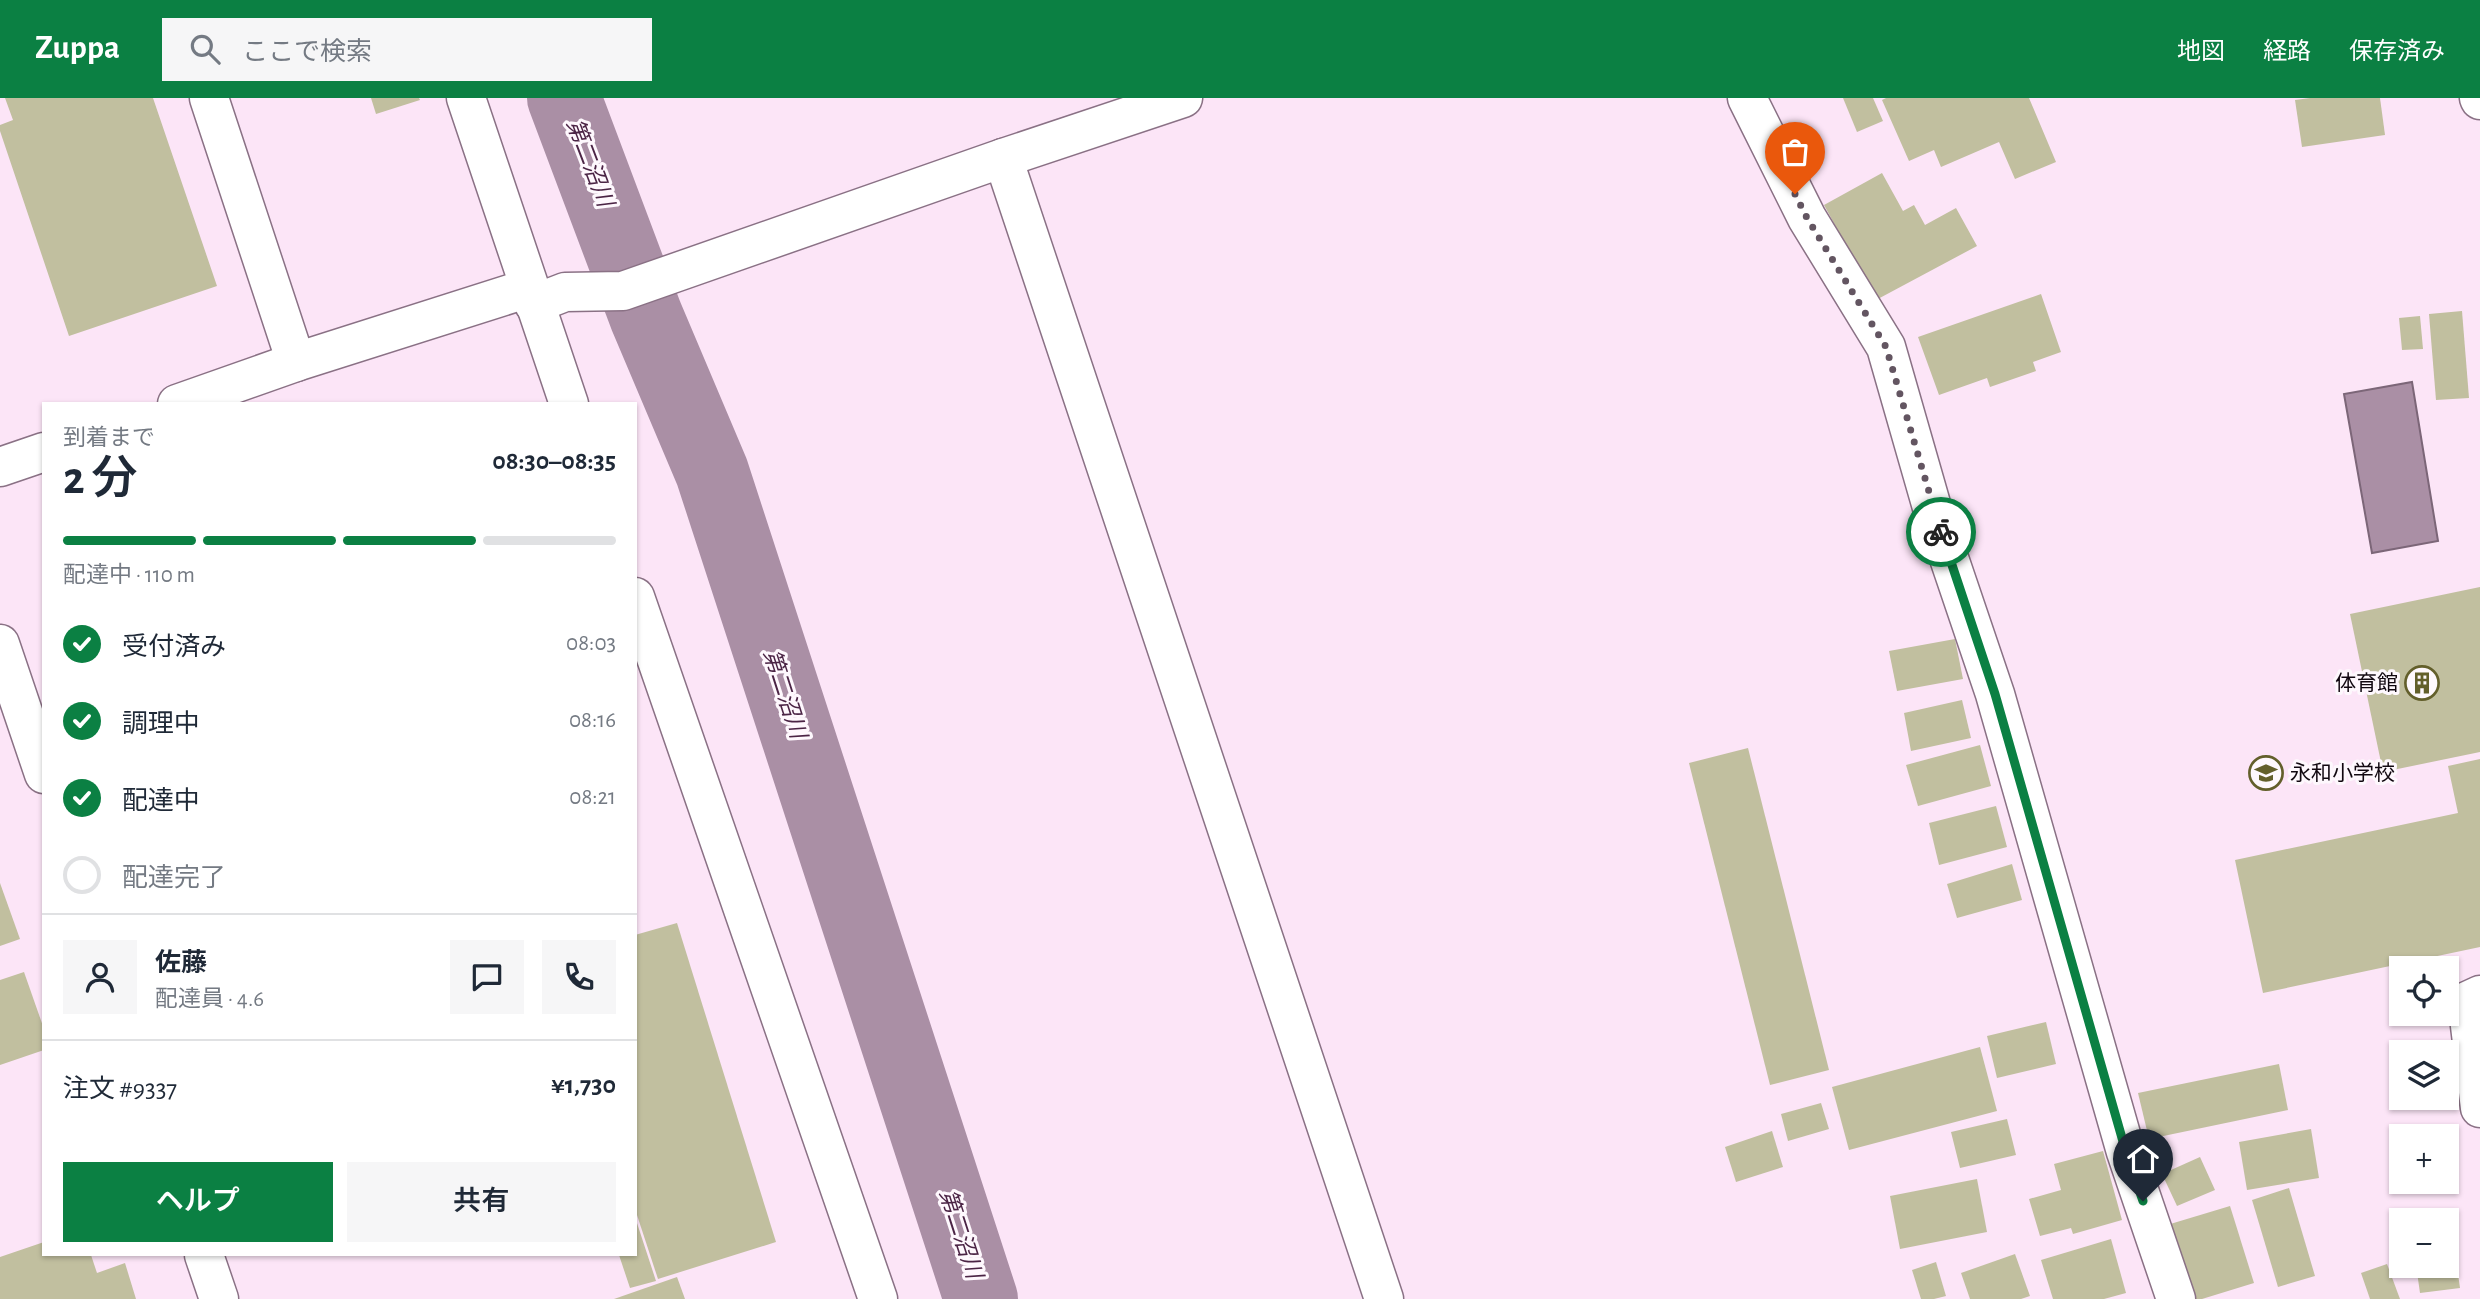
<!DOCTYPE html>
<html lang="ja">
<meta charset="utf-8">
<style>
body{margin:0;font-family:"Alegreya Sans","Noto Sans JP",sans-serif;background:#f6f6f7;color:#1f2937;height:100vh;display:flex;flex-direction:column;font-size:26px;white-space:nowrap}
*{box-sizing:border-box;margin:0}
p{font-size:23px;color:#747a83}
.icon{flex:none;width:38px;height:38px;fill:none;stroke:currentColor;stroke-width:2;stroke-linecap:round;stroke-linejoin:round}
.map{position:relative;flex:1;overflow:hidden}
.sheet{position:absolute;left:42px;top:304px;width:595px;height:854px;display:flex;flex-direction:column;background:#fff;border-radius:0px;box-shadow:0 2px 5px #0004}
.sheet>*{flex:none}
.controls{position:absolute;left:2389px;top:858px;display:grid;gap:14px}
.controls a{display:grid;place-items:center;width:70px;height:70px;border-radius:0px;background:#fff;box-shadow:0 2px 5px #0004;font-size:35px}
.pin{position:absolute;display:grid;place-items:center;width:60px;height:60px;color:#fff;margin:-72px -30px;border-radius:50% 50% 50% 0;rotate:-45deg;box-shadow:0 0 7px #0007}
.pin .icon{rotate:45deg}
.courier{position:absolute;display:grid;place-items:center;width:70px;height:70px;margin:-35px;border:5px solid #0b8043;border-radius:50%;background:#fff;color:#222;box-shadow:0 2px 9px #0007}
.headline em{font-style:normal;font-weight:600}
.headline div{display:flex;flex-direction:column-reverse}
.headline{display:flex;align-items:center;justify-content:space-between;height:119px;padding:0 21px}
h1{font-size:46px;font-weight:600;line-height:52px}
.bar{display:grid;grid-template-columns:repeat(4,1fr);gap:10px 7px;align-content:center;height:84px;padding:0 21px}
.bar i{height:9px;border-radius:5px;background:#e0e1e3}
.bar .on{background:#0b8043}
.bar p{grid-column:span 4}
.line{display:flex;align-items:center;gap:18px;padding:0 21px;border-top:2px solid #e0e1e3}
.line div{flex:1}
.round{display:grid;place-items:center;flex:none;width:74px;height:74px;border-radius:0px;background:#f6f6f7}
ol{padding:0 21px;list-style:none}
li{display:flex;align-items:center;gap:21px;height:77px}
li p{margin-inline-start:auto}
li .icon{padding:7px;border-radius:50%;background:#0b8043;color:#fff;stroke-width:4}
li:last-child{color:#747a83}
li i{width:38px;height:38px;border:4px solid #e0e1e3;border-radius:50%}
.action{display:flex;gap:14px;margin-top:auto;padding:14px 21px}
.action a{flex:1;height:80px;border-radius:0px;background:#0b8043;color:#fff;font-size:28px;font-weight:600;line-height:80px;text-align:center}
.action a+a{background:#f6f6f7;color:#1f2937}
header{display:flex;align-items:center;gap:42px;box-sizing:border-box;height:98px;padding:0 35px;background:#0b8043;color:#fff}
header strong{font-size:33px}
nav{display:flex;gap:38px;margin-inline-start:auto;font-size:24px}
.search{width:490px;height:63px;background:#f6f6f7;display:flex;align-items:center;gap:18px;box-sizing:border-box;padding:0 24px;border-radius:0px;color:#747a83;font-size:26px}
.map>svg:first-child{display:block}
.water{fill:#aa8fa5;stroke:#7c6678;stroke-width:2}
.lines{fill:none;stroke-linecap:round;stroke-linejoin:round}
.river{stroke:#aa8fa5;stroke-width:74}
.building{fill:#c1bf9f}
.minor-casing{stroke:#8a7185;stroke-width:41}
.secondary-casing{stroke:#8a7185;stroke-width:41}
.minor{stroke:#fff;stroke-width:38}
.secondary{stroke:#fff;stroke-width:38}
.done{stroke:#635561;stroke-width:7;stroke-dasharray:0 12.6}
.route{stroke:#0b8043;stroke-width:9}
.labels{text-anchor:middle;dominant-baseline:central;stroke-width:6;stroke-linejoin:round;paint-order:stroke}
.poi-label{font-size:21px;fill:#110810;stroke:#fef8fd;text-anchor:end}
.water-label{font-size:23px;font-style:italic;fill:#4b2445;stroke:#fef8fd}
</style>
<header>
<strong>Zuppa</strong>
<div class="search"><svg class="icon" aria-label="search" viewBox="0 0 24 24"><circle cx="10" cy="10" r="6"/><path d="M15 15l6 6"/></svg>ここで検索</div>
<nav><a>地図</a><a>経路</a><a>保存済み</a></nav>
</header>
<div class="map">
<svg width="2480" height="1201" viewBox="0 0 2480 1201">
<rect width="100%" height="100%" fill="#fce5f7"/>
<!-- water -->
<polygon class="water" points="2412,284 2438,443 2372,455 2344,296"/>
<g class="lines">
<!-- river -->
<polyline class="river" points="564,0 646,218 712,374 981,1201"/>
</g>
<!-- building -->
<g class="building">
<polygon points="5,0 153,0 217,188 69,238 0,33 0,27 13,22"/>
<polygon points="371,0 419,0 420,2 376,16"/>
<polygon points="1843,0 1873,0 1883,23 1857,34"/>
<polygon points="1886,0 2029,0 2056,64 2015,81 1999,44 1941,69 1934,52 1909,63 1882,2"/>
<polygon points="2310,0 2380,0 2385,37 2302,49 2295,2"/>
<polygon points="1882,75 1903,113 1914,107 1925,127 1956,110 1977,148 1876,202 1824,107"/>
<polygon points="2041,196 2061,254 2033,264 2036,273 1990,289 1987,280 1939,297 1918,239"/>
<polygon points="2462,213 2469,300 2436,302 2429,216"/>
<polygon points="2420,218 2423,251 2402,252 2399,220"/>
<polygon points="2480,489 2480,654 2383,674 2350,516"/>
<polygon points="1955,541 1963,581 1897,593 1889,553"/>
<polygon points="1962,602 1971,640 1911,653 1904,615"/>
<polygon points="1980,647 1991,688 1918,708 1906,667"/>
<polygon points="1748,650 1829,972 1770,987 1689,665"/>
<polygon points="2480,661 2480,849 2263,895 2235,762 2458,715 2448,668"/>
<polygon points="1996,708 2007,749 1939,767 1929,725"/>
<polygon points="2012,766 2022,802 1957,820 1947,786"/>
<polygon points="0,785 20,841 0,848"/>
<polygon points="677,825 776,1144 658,1181 635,1111 635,837"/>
<polygon points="24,874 44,931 44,952 0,967 0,882"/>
<polygon points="2046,924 2056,966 1997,980 1987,938"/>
<polygon points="1980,949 1997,1013 1849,1052 1832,989"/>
<polygon points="2279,966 2288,1012 2149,1041 2138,995"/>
<polygon points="1821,1005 1829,1031 1788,1043 1781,1016"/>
<polygon points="2007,1021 2016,1057 1960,1070 1951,1034"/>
<polygon points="2311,1031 2319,1080 2247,1092 2239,1044"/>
<polygon points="1772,1033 1783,1069 1736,1084 1725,1049"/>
<polygon points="2103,1053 2122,1122 2073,1136 2071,1130 2040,1138 2029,1101 2061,1092 2054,1066"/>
<polygon points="2200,1059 2215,1092 2177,1108 2162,1076"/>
<polygon points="1977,1081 1987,1134 1900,1151 1890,1098"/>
<polygon points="2289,1090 2315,1178 2278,1189 2252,1102"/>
<polygon points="2230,1108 2254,1185 2202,1201 2189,1201 2167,1127"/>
<polygon points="636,1122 656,1183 630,1190 619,1157 635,1157"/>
<polygon points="2446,1126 2451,1126 2460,1190 2420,1195 2416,1167 2446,1167"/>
<polygon points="2111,1141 2126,1195 2104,1201 2053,1201 2041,1162"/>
<polygon points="44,1144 44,1157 91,1157 97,1175 125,1165 136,1201 0,1201 0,1159"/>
<polygon points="2015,1156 2030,1198 2021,1201 1970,1201 1961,1175"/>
<polygon points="1936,1164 1946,1198 1934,1201 1921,1201 1912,1172"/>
<polygon points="2387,1166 2400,1201 2370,1201 2361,1175"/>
<polygon points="677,1179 685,1201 614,1201"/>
</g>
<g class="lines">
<!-- minor casing -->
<g class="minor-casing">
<g id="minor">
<polyline points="209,0 296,264"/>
<polyline points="466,0 569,306"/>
<polyline points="1747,0 1807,120 1886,249 1933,413 1995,596 2126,1054 2176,1201"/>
<polyline points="1003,60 1384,1201"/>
<polyline points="534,206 565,194 623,193 1003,60 1183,0"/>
<polyline points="177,306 296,264 529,190"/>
<polyline points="0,369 44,354"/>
<polyline points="635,499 878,1201"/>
<polyline points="0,546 44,676"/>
<polyline points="2480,897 2467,903 2480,1010"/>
<polyline points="204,1157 219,1201"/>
</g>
</g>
<!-- secondary casing -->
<g class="secondary-casing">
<polyline id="secondary" points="2479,0 2480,2"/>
</g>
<!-- minor -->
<use href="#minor" class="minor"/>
<!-- secondary -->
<use href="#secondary" class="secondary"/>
</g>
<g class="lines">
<!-- done -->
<polyline class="done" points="1795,96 1807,120 1886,249 1941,434"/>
<!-- route -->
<polyline class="route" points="1941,434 1995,596 2126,1054 2143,1103"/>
</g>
<!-- icons -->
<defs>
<g id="building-ring" transform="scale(1.75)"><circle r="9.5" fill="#fef8fd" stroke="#635f2b" stroke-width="1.5"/><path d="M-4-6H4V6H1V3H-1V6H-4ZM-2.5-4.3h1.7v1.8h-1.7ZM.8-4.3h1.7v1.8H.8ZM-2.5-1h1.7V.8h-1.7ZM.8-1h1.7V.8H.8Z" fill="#635f2b"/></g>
<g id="school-ring" transform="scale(1.75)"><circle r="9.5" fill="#fef8fd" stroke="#635f2b" stroke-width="1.5"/><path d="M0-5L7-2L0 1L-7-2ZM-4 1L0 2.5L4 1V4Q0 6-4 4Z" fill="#635f2b"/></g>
</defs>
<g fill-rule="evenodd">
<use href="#building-ring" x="2422" y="585"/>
<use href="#school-ring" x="2266" y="675"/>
</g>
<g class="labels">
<!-- poi labels -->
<g class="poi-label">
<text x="2398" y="585">体育館</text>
<text x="2290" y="675" text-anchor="start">永和小学校</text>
</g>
<!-- water labels -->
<g class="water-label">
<text transform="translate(589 65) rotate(69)">第二沼川</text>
<text transform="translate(784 596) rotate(72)">第二沼川</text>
<text transform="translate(960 1136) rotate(72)">第二沼川</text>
</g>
</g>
</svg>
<div class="controls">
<a><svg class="icon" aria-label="locate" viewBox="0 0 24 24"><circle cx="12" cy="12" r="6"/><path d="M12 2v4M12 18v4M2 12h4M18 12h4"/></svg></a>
<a><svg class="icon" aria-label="layers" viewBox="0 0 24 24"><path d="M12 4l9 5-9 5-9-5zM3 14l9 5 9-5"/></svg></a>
<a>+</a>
<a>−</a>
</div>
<div class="pin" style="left:1795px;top:96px;background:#ea580c"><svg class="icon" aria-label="bag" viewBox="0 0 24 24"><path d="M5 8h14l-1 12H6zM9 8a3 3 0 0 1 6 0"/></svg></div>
<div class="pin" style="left:2143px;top:1103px;background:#1f2937"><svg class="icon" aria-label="home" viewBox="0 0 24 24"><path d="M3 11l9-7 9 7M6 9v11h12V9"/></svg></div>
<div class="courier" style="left:1941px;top:434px"><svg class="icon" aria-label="bike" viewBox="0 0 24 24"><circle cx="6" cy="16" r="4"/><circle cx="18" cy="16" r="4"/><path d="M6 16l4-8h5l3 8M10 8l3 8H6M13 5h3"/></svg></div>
<section class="sheet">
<div class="headline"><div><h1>2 分</h1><p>到着まで</p></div><em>08:30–08:35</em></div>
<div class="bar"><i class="on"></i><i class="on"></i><i class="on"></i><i></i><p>配達中 · 110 m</p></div>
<ol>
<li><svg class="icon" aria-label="check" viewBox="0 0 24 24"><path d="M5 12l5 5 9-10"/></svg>受付済み<p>08:03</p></li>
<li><svg class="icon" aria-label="check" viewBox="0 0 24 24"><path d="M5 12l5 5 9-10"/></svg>調理中<p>08:16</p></li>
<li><svg class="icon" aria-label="check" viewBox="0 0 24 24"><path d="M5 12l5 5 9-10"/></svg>配達中<p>08:21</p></li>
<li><i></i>配達完了</li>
</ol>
<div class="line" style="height:126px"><a class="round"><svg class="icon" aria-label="person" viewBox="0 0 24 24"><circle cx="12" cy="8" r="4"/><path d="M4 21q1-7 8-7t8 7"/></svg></a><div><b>佐藤</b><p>配達員 · 4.6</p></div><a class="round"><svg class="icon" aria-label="chat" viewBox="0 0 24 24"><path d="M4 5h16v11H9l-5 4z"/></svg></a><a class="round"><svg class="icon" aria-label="phone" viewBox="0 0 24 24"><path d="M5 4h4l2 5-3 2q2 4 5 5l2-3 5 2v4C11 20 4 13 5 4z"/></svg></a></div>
<div class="line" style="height:91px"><div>注文 #9337</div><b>¥1,730</b></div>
<div class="action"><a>ヘルプ</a><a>共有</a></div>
</section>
</div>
